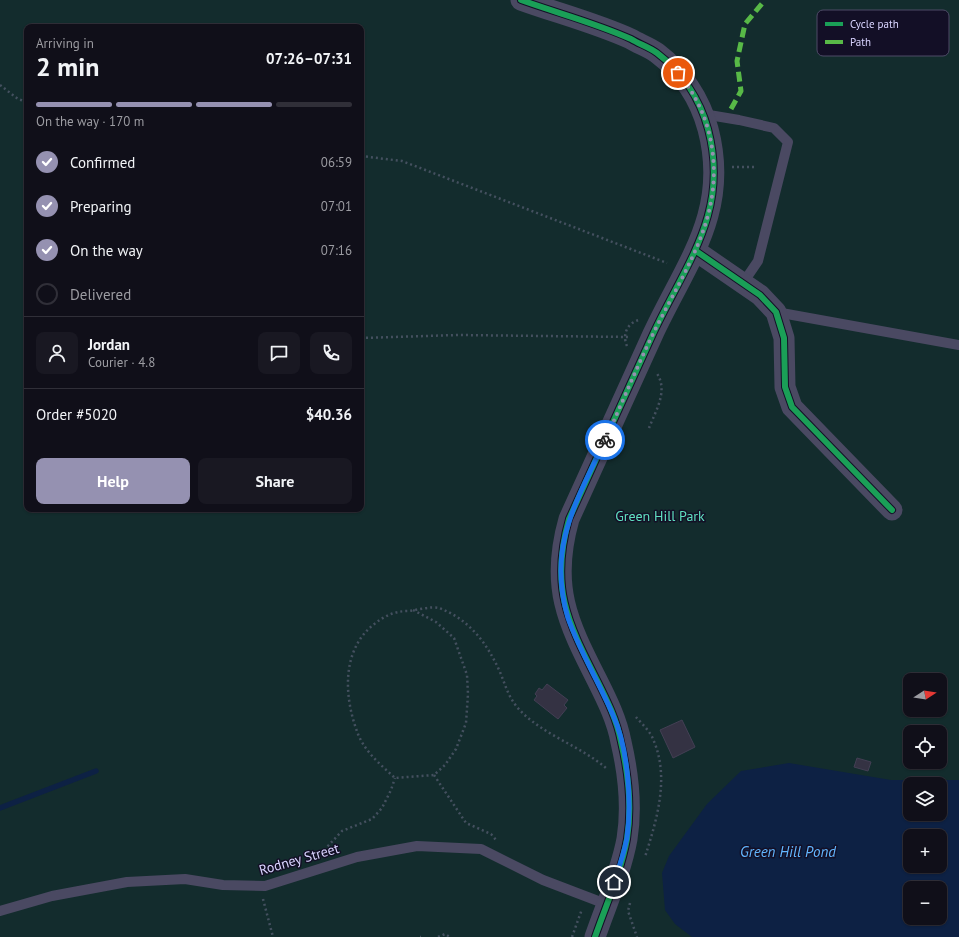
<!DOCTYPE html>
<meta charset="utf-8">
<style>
body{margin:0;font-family:"PT Sans",sans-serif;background:#191822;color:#f1f3f6;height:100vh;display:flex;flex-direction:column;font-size:15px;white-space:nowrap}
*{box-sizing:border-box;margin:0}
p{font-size:13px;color:#9c9ca2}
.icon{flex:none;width:22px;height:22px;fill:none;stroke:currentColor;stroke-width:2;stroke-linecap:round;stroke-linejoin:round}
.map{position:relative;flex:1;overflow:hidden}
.drawer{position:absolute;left:24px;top:24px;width:340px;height:488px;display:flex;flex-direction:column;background:#100f19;border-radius:8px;box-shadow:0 1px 3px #0004,0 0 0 1px #302f38}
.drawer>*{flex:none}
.needle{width:26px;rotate:78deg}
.fabs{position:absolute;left:903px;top:673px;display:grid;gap:8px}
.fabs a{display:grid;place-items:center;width:44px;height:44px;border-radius:8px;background:#100f19;box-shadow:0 1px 3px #0004,0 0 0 1px #302f38;font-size:20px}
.pin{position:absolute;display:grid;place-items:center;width:34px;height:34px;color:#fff;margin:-17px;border:2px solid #fff;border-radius:50%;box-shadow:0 1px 4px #0007}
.courier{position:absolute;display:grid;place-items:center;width:40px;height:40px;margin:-20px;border:3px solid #1a73e8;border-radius:50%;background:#fff;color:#222;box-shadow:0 1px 5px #0007}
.headline em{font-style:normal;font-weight:600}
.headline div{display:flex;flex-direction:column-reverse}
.headline{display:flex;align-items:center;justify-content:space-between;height:68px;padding:0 12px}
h1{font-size:26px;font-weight:600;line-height:30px}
.bar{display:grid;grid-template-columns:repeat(4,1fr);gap:6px 4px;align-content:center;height:48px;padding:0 12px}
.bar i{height:5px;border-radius:3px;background:#302f38}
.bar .active{background:#9591b1}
.bar p{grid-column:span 4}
.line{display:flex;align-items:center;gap:10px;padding:0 12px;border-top:1px solid #302f38}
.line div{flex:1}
.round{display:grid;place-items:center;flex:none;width:42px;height:42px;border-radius:8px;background:#191822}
ol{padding:0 12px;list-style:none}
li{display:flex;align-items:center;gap:12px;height:44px}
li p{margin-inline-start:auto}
li .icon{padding:4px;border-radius:50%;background:#9591b1;color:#fff;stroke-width:4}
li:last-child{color:#9c9ca2}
li i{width:22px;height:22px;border:2px solid #302f38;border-radius:50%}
.button{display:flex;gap:8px;margin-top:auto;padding:8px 12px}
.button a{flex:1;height:46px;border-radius:8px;background:#9591b1;color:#fff;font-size:16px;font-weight:600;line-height:46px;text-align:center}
.button a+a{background:#191822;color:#f1f3f6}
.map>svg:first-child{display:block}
.green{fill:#132c2d;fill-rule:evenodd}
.water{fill:#0d2144;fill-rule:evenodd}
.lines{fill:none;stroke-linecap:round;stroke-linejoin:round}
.stream{stroke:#0d2144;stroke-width:5.5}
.building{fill:#343243;stroke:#433f54}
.path{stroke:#44505f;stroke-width:2.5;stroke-dasharray:2 3;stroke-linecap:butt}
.service{stroke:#4a4962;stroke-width:10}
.minor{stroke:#4a4962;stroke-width:21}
.quiet{stroke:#58b947;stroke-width:5;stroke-dasharray:10 5;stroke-linecap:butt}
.cycleway-casing{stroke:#130f26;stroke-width:8}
.cycleway{stroke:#1a9f57;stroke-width:6}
.done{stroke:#9591b1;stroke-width:4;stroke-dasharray:0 7.2}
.route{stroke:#1a73e8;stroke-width:5}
.labels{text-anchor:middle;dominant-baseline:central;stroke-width:3;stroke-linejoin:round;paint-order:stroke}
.park-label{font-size:14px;fill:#5fe0c0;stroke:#130f26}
.street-label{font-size:14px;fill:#d9d4ff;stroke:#130f26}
.water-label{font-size:15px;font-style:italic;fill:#62b6ff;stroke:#130f26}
.key{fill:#130f26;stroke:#4e4a67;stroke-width:1}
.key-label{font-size:11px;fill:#d9d4ff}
</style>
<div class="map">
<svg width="959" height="937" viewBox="0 0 959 937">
<rect width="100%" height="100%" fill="#161421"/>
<!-- green -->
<path class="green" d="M0,0H959V937H0ZM27,27H361V509H27ZM910,680H940V710H910ZM910,732H940V762H910ZM910,784H940V814H910ZM910,836H940V866H910ZM910,888H940V918H910Z"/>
<!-- water -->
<path class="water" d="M789,763L891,780H959V937H692L675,924L665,910L662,873L669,856L707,804L741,771ZM910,784H940V814H910ZM910,836H940V866H910ZM910,888H940V918H910Z"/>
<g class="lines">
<!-- stream -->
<polyline class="stream" points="0,808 96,771"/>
</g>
<!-- building -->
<g class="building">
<polygon points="547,684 568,700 564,705 567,708 558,719 534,700 537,696 535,694 539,688 542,690"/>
<polygon points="682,720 695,747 673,758 660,730"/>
<polygon points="857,758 871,762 868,771 854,767"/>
</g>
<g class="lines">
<!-- path -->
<g class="path">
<polyline points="0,85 18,99 27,102"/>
<polyline points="361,156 402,161 667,263"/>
<polyline points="732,167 755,167"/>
<polyline points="361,338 458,335 630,337"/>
<path d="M627,346C622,335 627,323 639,320"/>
<path d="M649,428C656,410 669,390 656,372"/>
<path d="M413,610L436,622L454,638L467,675L468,694L466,723L456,749L445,765L434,775L395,778C381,765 365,752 358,734C344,698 341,651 373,625C384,616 394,611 409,611C417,610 431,606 439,608C469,619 487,643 500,672C505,684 508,696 517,707C540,734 579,745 606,768"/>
<path d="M636,717C641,723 650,731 653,739C670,777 657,819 645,857"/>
<polyline points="434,775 466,823 491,834 496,840"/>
<polyline points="328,851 327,847 342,831 372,819 382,808 391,790 395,778"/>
<polyline points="263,899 273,937"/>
<polyline points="630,903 628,911 637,937"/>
<polyline points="420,937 421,937"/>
<polyline points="438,937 445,934 450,937"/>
<polyline points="572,937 582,909"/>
</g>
<!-- service -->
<g class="service">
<polyline points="703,114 739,120 774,128 788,142 758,261 743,283"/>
<polyline points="776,312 959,345"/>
<polyline points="0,911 52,896 127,882 185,879 223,885 265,886 357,857 417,846 481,849 543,880 598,901"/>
</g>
<!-- minor -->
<g class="minor">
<path d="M521,0C557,13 596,23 631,39C639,44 649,47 657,53C682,72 700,99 708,129C730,212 686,263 653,334C625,396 597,457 569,519C550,586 567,621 597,680C607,700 617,720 621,742C628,772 632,808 627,839C621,872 606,905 595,937"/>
<polyline points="696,251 760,295 776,312 784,338 785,387 792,407 892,510"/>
</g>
<!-- quiet -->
<polyline class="quiet" points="731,109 741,91 737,61 745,24 765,0"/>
<!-- cycleway casing -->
<g class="cycleway-casing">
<g id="cycleway">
<path d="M521,0C557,13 596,23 631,39C639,44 649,47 657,53C682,72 700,99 708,129C730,212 686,263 653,334C625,396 597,457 569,519C550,586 567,621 597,680C607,700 617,720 621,742C628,772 632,808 627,839C621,872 606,905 595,937"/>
<polyline points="696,251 760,295 776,312 784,338 785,387 792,407 892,510"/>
</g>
</g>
<!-- cycleway -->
<use href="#cycleway" class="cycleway"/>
</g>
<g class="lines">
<!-- done -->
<path class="done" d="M605,440C622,404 637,366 655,330C689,262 729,208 708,129C702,108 692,90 678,73"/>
<!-- route -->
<path class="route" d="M605,440C576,503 547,547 568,618C580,652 599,682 613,715C628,748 632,802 627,838C624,853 619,868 614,882"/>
</g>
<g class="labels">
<!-- park labels -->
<g class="park-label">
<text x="660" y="516">Green Hill Park</text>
</g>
<!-- street labels -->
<g class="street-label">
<text transform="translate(299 859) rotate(-16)">Rodney Street</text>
</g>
<!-- water labels -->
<g class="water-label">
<text x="788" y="851">Green Hill Pond</text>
</g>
</g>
<!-- legend -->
<rect x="817" y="10" width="132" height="46" rx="6" class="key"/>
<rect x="825" y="22" width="18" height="4" fill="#1a9f57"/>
<rect x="825" y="40" width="18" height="4" fill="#58b947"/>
<g class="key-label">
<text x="850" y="28">Cycle path</text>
<text x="850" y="46">Path</text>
</g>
</svg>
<div class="fabs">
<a><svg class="needle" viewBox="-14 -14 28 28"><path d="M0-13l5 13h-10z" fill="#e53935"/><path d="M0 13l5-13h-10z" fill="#9c9ca2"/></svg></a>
<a><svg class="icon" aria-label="locate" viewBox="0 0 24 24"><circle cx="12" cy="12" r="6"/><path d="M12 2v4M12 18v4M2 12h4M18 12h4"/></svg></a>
<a><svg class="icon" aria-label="layers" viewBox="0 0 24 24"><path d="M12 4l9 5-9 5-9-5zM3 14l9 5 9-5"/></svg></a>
<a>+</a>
<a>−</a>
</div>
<div class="pin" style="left:678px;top:73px;background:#ea580c"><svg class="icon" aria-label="bag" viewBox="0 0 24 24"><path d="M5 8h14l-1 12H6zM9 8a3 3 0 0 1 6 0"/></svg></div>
<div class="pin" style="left:614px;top:882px;background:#1f2937"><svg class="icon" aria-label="home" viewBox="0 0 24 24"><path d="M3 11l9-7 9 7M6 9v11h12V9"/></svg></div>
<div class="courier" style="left:605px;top:440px"><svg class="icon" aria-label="bike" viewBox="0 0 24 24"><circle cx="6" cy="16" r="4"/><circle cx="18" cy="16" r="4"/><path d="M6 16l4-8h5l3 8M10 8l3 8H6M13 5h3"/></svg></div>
<section class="drawer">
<div class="headline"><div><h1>2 min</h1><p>Arriving in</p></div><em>07:26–07:31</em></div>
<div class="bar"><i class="active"></i><i class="active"></i><i class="active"></i><i></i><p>On the way · 170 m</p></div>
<ol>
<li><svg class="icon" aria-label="check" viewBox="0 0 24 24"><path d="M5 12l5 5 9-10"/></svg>Confirmed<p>06:59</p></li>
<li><svg class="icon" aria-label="check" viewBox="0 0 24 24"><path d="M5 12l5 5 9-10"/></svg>Preparing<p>07:01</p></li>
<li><svg class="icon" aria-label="check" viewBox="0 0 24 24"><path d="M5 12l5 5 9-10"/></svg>On the way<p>07:16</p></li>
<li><i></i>Delivered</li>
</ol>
<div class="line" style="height:72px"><a class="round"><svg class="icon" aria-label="person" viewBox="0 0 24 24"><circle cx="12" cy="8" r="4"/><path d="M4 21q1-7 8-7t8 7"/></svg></a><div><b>Jordan</b><p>Courier · 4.8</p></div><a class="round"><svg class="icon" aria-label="chat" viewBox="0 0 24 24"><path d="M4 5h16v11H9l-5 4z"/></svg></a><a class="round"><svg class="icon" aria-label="phone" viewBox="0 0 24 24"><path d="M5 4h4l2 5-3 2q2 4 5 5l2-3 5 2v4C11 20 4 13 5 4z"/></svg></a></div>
<div class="line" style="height:52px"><div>Order #5020</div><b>$40.36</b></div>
<div class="button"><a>Help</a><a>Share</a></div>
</section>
</div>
